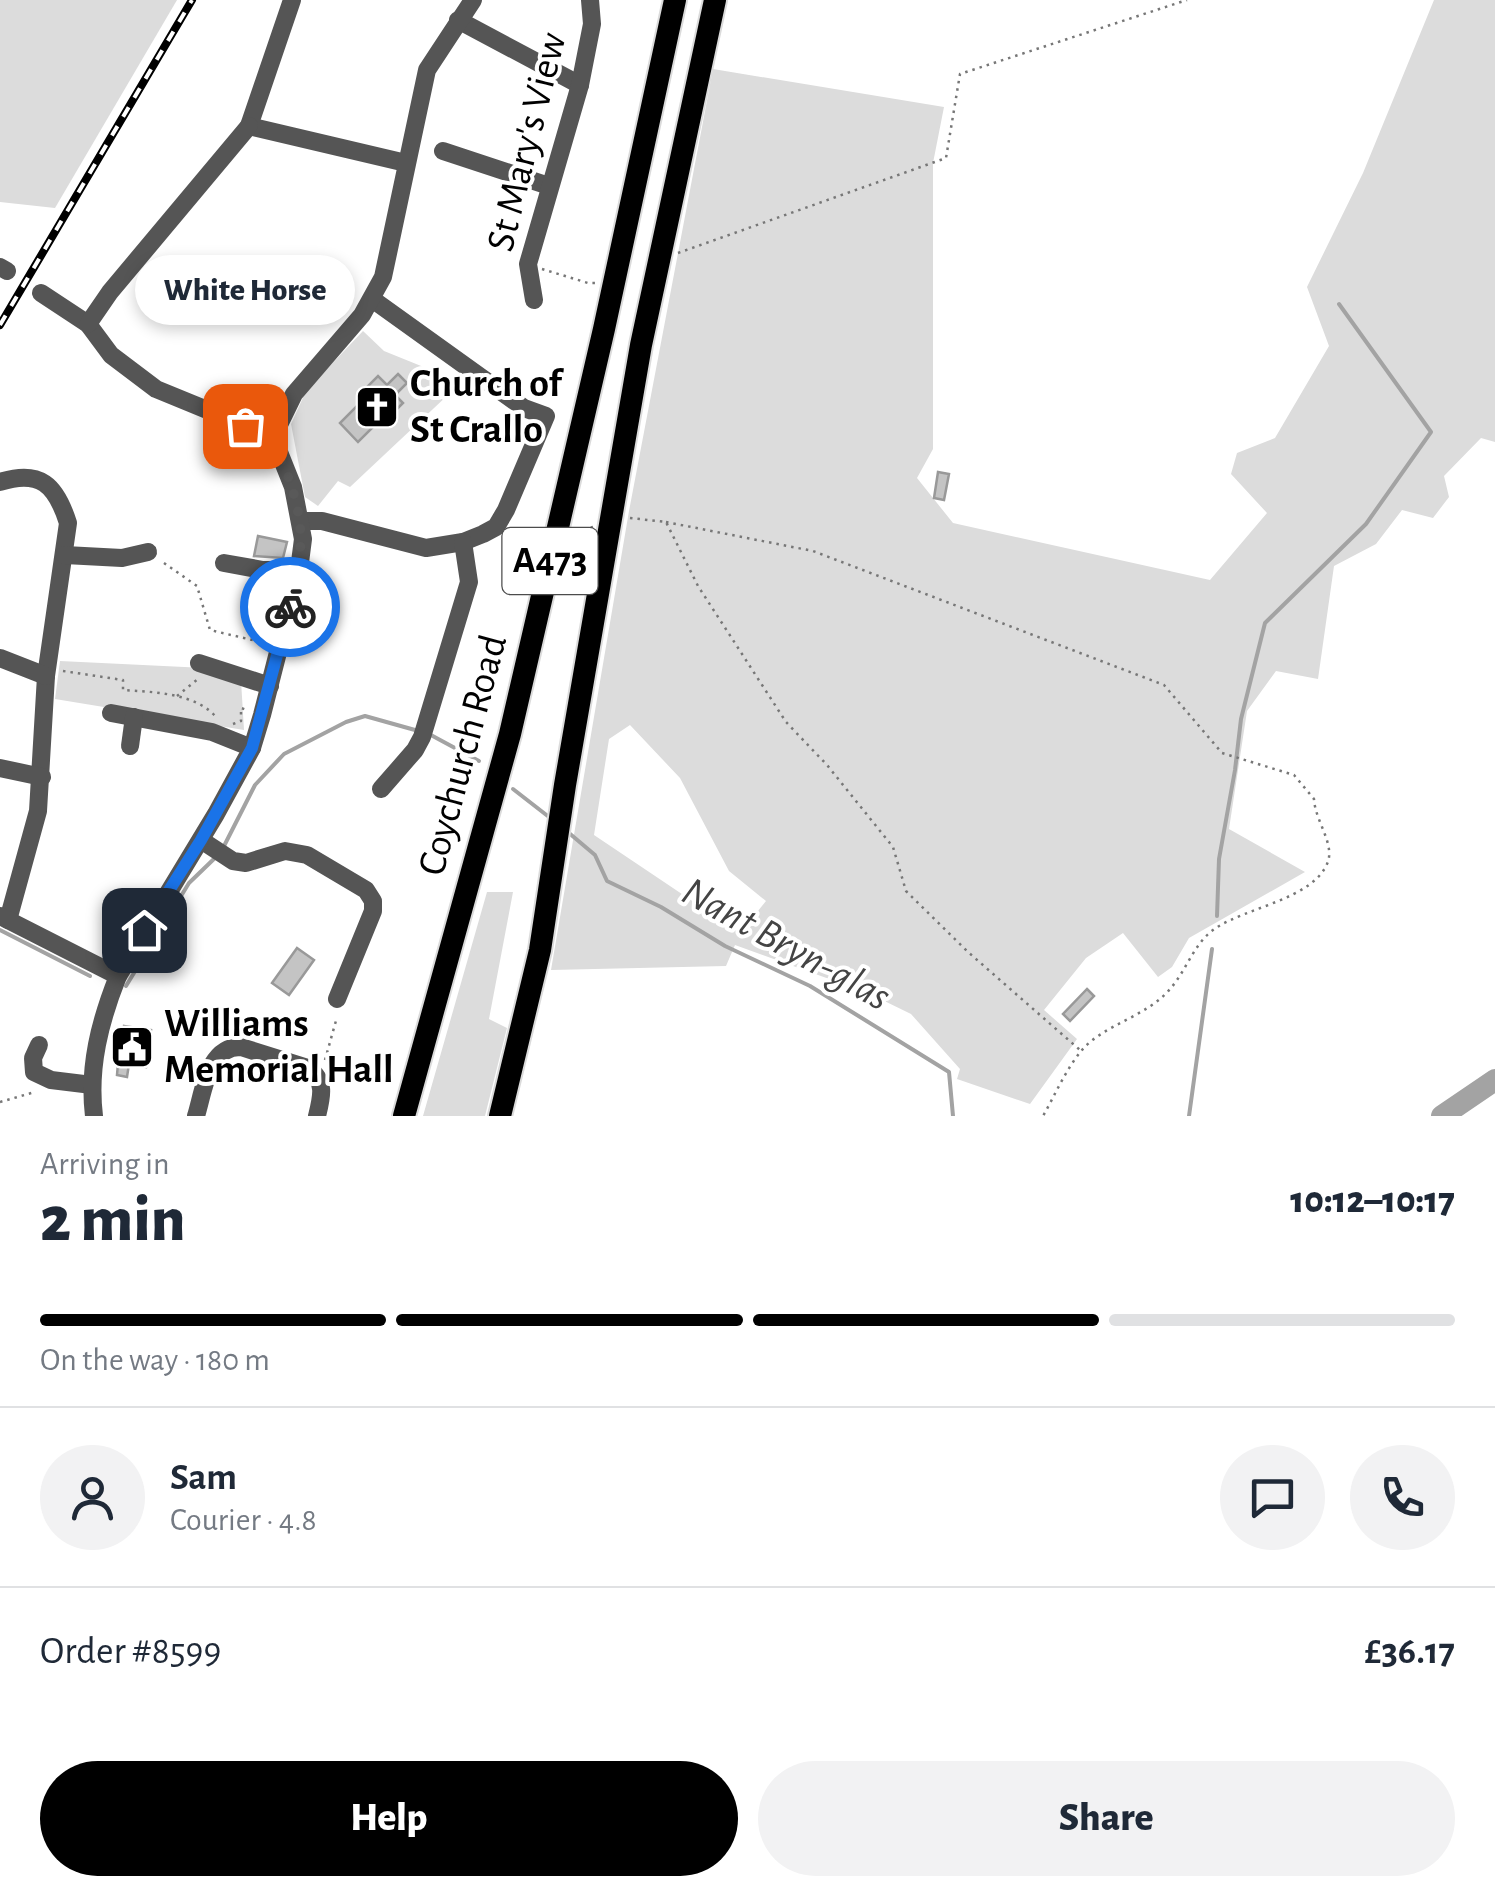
<!DOCTYPE html>
<meta charset="utf-8">
<style>
body{margin:0;font-family:"Alegreya Sans",sans-serif;background:#f2f2f3;color:#1f2937;height:100vh;display:flex;flex-direction:column;font-size:38px;white-space:nowrap}
*{box-sizing:border-box;margin:0}
p{font-size:32px;color:#747a83}
.icon{flex:none;width:55px;height:55px;fill:none;stroke:currentColor;stroke-width:2;stroke-linecap:round;stroke-linejoin:round}
.map{position:relative;height:1116px;overflow:hidden}
.panel{display:flex;flex-direction:column;background:#fff;flex:1}
.panel>*{flex:none}
.pin{position:absolute;display:grid;place-items:center;width:85px;height:85px;color:#fff;margin:-42px;border-radius:20px;box-shadow:0 5px 15px #0006}
.courier{position:absolute;display:grid;place-items:center;width:100px;height:100px;margin:-50px;border:8px solid #1a73e8;border-radius:50%;background:#fff;color:#222;box-shadow:0 2px 12px #0007}
.bubble{position:absolute;height:70px;border-radius:35px;background:#fff;box-shadow:0 5px 15px #0003;font-size:32px;font-weight:800;line-height:70px;text-align:center}
.summary em{font-style:normal;font-weight:800}
.summary div{display:flex;flex-direction:column-reverse}
.summary{display:flex;align-items:center;justify-content:space-between;height:170px;padding:0 40px}
h1{font-size:65px;font-weight:800;line-height:75px}
.bar{display:grid;grid-template-columns:repeat(4,1fr);gap:15px 10px;align-content:center;height:120px;padding:0 40px}
.bar i{height:12px;border-radius:8px;background:#e0e1e3}
.bar .on{background:#000}
.bar p{grid-column:span 4}
.line{display:flex;align-items:center;gap:25px;padding:0 40px;border-top:2px solid #e0e1e3}
.line div{flex:1}
.round{display:grid;place-items:center;flex:none;width:105px;height:105px;border-radius:52px;background:#f2f2f3}
.button{display:flex;gap:20px;margin-top:auto;padding:20px 40px}
.button a{flex:1;height:115px;border-radius:60px;background:#000;color:#fff;font-size:40px;font-weight:800;line-height:115px;text-align:center}
.button a+a{background:#f2f2f3;color:#1f2937}
.map>svg:first-child{display:block}
.green{fill:#dcdcdc;fill-rule:evenodd}
.lines{fill:none;stroke-linecap:round;stroke-linejoin:round}
.stream{stroke:#a3a3a3;stroke-width:4}
.river{stroke:#a3a3a3;stroke-width:22}
.building{fill:#c4c4c4;stroke:#999;stroke-width:2.5}
.major-casing{stroke:#dbdbdb;stroke-width:26}
.path{stroke:#777;stroke-width:2.5;stroke-dasharray:2.5 5;stroke-linecap:butt}
.minor{stroke:#555;stroke-width:18}
.major{stroke:#000;stroke-width:22}
.rail-casing{stroke:#000;stroke-width:8}
.rail{stroke:#fff;stroke-width:4;stroke-dasharray:11;stroke-linecap:butt}
.done{stroke:#595959;stroke-width:10;stroke-dasharray:0 18}
.route{stroke:#1a73e8;stroke-width:12}
.labels{text-anchor:middle;dominant-baseline:central;stroke-width:8;stroke-linejoin:round;paint-order:stroke}
.shield{fill:#fff;stroke:#4c4c4c;stroke-width:2.5}
.shield-label{font-size:38px;font-weight:bold;fill:#000}
.street-label{font-size:40px;fill:#000;stroke:#fff}
.poi-label{font-size:40px;font-weight:bold;fill:#000;stroke:#fff;text-anchor:start}
.water-label{font-size:42px;font-style:italic;fill:#444;stroke:#fff}
</style>
<div class="map">
<svg width="1495" height="1116" viewBox="0 0 1495 1116">
<rect width="100%" height="100%" fill="#fff"/>
<!-- green -->
<g class="green">
<polygon points="0,0 177,0 55,208 0,202"/>
<path d="M1434,0H1495V442L1481,438L1444,476L1449,497L1433,518L1402,510L1376,544L1334,566L1318,679L1276,671L1247,711L1229,829L1305,872L1189,938L1172,967L1158,977L1123,933L1086,958L1044,1010L1077,1039L1030,1104L957,1079L960,1069L911,1014L868,993L735,945L726,966L551,970L629,511L713,69L944,107L933,163V449L917,478L953,523L1210,580L1267,513L1231,474L1237,453L1275,438L1329,346L1307,287L1363,173ZM630,725L680,778L729,871L766,901L740,933L594,835L609,739Z"/>
<path d="M363,331L384,351L431,370L450,393L350,487L338,481L318,506L305,497L291,424L306,391ZM398,374L407,383L395,395L402,404L392,414L389,411L358,441L340,422L372,391L387,385Z"/>
<polygon points="60,661 205,668 241,681 244,730 55,699"/>
<polygon points="487,892 513,892 489,1019 507,1028 485,1116 423,1116"/>
</g>
<g class="lines">
<!-- stream -->
<g class="stream">
<polyline points="429,734 479,761"/>
<polyline points="513,789 549,817"/>
<polyline points="569,833 595,855 607,881 661,907 725,946 810,986 949,1072 953,1116"/>
<polyline points="223,848 255,785 284,754 346,722 365,716 415,730"/>
<polyline points="1217,916 1219,859 1235,770 1241,719 1265,623 1366,524 1431,432 1339,304"/>
<polyline points="0,930 90,976"/>
<polyline points="126,986 189,883 217,856"/>
<polyline points="1189,1116 1212,949"/>
</g>
<!-- river -->
<polyline class="river" points="1442,1116 1495,1080"/>
</g>
<!-- building -->
<g class="building">
<polygon points="398,374 407,383 395,395 403,403 392,414 389,411 358,442 340,423 372,391 368,386 378,376 387,385"/>
<polygon points="938,472 949,474 944,500 934,498"/>
<polygon points="258,536 287,542 283,558 254,556"/>
<polygon points="297,948 314,960 289,995 272,983"/>
<polygon points="1087,989 1094,996 1070,1021 1063,1014"/>
<polygon points="124,1026 151,1030 146,1067 129,1064 127,1077 117,1075 118,1063 114,1062 118,1033 123,1033"/>
</g>
<g class="lines">
<!-- major casing -->
<g class="major-casing">
<g id="major">
<polyline points="404,1116 510,734 604,329 675,0"/>
<polyline points="500,1116 540,950 565,785 641,345 715,0"/>
</g>
</g>
<!-- path -->
<g class="path">
<polyline points="678,253 946,158 960,74 1187,0"/>
<polyline points="542,269 588,283 597,283"/>
<polyline points="630,518 666,522 698,586 786,722 827,765 893,847 906,891 968,952 1080,1050"/>
<path d="M666,522L813,551L1164,685L1222,753L1294,775L1314,799C1315,821 1336,845 1327,864C1312,899 1245,908 1216,928C1194,942 1187,970 1170,989C1148,1016 1103,1025 1082,1050C1066,1069 1055,1095 1043,1116"/>
<polyline points="576,531 593,527"/>
<polyline points="509,534 535,541"/>
<polyline points="164,563 197,586 210,630 265,643"/>
<path d="M63,671L123,680V690C154,692 196,693 217,718"/>
<polyline points="177,696 198,679"/>
<polyline points="233,724 241,721 241,708 247,710"/>
<polyline points="325,1060 337,1017"/>
<polyline points="0,1102 35,1092"/>
</g>
<!-- minor -->
<g class="minor">
<polyline points="292,0 249,126 406,163"/>
<polyline points="458,20 580,85"/>
<polyline points="443,151 549,186"/>
<polyline points="0,267 7,271"/>
<polyline points="41,293 88,324 111,355 156,389 273,437"/>
<polyline points="534,300 528,264 580,85 592,24 590,0"/>
<polyline points="88,324 110,292 249,126"/>
<path d="M0,482C40,469 56,485 68,523L46,676L38,811L8,920"/>
<polyline points="301,521 322,521 426,548 463,542 483,534 496,527 506,510 546,416 524,408 372,299"/>
<polyline points="65,555 122,558 148,552"/>
<polyline points="224,563 263,570 299,570"/>
<polyline points="0,658 46,676"/>
<polyline points="199,663 270,686"/>
<polyline points="111,713 212,732 252,748"/>
<polyline points="130,746 134,717"/>
<polyline points="0,768 42,777"/>
<polyline points="381,789 415,750 422,737 469,582 463,542"/>
<polyline points="201,840 233,861 246,863 285,851 307,855 366,890 373,901 373,911 337,999"/>
<polyline points="0,916 118,976"/>
<polyline points="39,1045 33,1058 34,1072 51,1080 92,1085"/>
<path d="M94,1116C88,1067 100,1021 118,976L216,814L252,748L262,715L299,570L303,539L293,487L273,437L294,394L362,315L383,277L427,70L473,0"/>
<path d="M196,1116C204,1090 208,1046 241,1047L308,1068C326,1081 322,1096 317,1116"/>
</g>
<!-- major -->
<use href="#major" class="major"/>
<!-- rail casing -->
<g class="rail-casing">
<polyline id="rail" points="0,325 192,0"/>
</g>
<!-- rail -->
<use href="#rail" class="rail"/>
</g>
<g class="lines">
<!-- done -->
<path class="done" d="M245,426L272,437C302,507 309,532 290,607"/>
<!-- route -->
<polyline class="route" points="144,930 201,840 252,748 290,607"/>
</g>
<!-- icons -->
<defs>
<g id="church-square" transform="scale(2.25)"><rect x="-9" y="-9" width="18" height="18" rx="4" fill="#000" stroke="#fff"/><path d="M-1.2-6h2.4v3.5h3.3v2.4h-3.3V6h-2.4V-.1h-3.3v-2.4h3.3Z" fill="#fff"/></g>
<g id="civic-square" transform="scale(2.25)"><rect x="-9" y="-9" width="18" height="18" rx="4" fill="#000" stroke="#fff"/><path d="M-.6-6.5H3V-4.5H.6V-3L4-1V1h2V6H-6V1h2V-1L-.6-3ZM-1.2 2.5V6h2.4V2.5Z" fill="#fff"/></g>
</defs>
<g fill-rule="evenodd">
<use href="#church-square" x="377" y="407"/>
<use href="#civic-square" x="132" y="1047"/>
</g>
<g class="labels">
<!-- shield labels -->
<rect class="shield" x="502.5" y="528" width="95" height="66" rx="8"/>
<g class="shield-label">
<text x="550" y="561">A473</text>
</g>
<!-- street labels -->
<g class="street-label">
<text transform="translate(527 142) rotate(-76)">St Mary's View</text>
<text transform="translate(463 755) rotate(-75)">Coychurch Road</text>
</g>
<!-- poi labels -->
<g class="poi-label">
<text x="410" y="384">Church of<tspan x="410" dy="46">St Crallo</tspan></text>
<text x="164" y="1024">Williams<tspan x="164" dy="46">Memorial Hall</tspan></text>
</g>
<!-- water labels -->
<g class="water-label">
<text transform="translate(786 944) rotate(29)">Nant Bryn-glas</text>
</g>
</g>
</svg>
<div class="pin" style="left:245px;top:426px;background:#ea580c"><svg class="icon" aria-label="bag" viewBox="0 0 24 24"><path d="M5 8h14l-1 12H6zM9 8a3 3 0 0 1 6 0"/></svg></div>
<div class="pin" style="left:144px;top:930px;background:#1f2937"><svg class="icon" aria-label="home" viewBox="0 0 24 24"><path d="M3 11l9-7 9 7M6 9v11h12V9"/></svg></div>
<div class="courier" style="left:290px;top:607px"><svg class="icon" aria-label="bike" viewBox="0 0 24 24"><circle cx="6" cy="16" r="4"/><circle cx="18" cy="16" r="4"/><path d="M6 16l4-8h5l3 8M10 8l3 8H6M13 5h3"/></svg></div>
<div class="bubble" style="left:135px;top:255px;width:220px">White Horse</div>
</div>
<section class="panel">
<div class="summary"><div><h1>2 min</h1><p>Arriving in</p></div><em>10:12–10:17</em></div>
<div class="bar"><i class="on"></i><i class="on"></i><i class="on"></i><i></i><p>On the way · 180 m</p></div>
<div class="line" style="height:180px"><a class="round"><svg class="icon" aria-label="person" viewBox="0 0 24 24"><circle cx="12" cy="8" r="4"/><path d="M4 21q1-7 8-7t8 7"/></svg></a><div><b>Sam</b><p>Courier · 4.8</p></div><a class="round"><svg class="icon" aria-label="chat" viewBox="0 0 24 24"><path d="M4 5h16v11H9l-5 4z"/></svg></a><a class="round"><svg class="icon" aria-label="phone" viewBox="0 0 24 24"><path d="M5 4h4l2 5-3 2q2 4 5 5l2-3 5 2v4C11 20 4 13 5 4z"/></svg></a></div>
<div class="line" style="height:130px"><div>Order #8599</div><b>£36.17</b></div>
<div class="button"><a>Help</a><a>Share</a></div>
</section>
